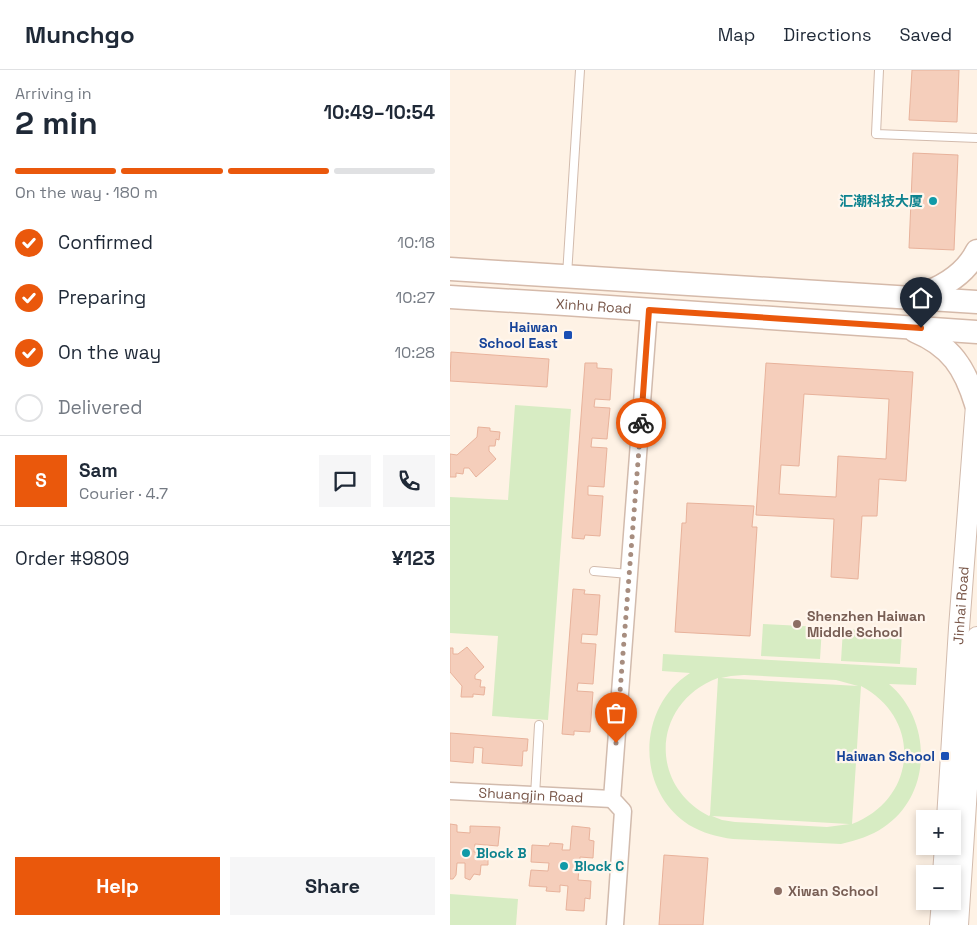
<!DOCTYPE html>
<meta charset="utf-8">
<style>
body{margin:0;font-family:"Space Grotesk","Noto Sans SC",sans-serif;background:#f6f6f7;color:#1f2937;height:100vh;display:flex;flex-direction:column;font-size:19px;white-space:nowrap}
*{box-sizing:border-box;margin:0}
p{font-size:16px;color:#747a83}
.icon{flex:none;width:28px;height:28px;fill:none;stroke:currentColor;stroke-width:2;stroke-linecap:round;stroke-linejoin:round}
.map{position:relative;flex:1;overflow:hidden}
.side{display:flex;flex-direction:column;background:#fff;width:450px}
.side>*{flex:none}
.buttons{position:absolute;left:466px;top:740px;display:grid;gap:10px}
.buttons a{display:grid;place-items:center;width:45px;height:45px;border-radius:0px;background:#fff;box-shadow:0 2px 8px #0003;font-size:25px}
.pin{position:absolute;display:grid;place-items:center;width:42px;height:42px;color:#fff;margin:-51px -21px;border-radius:50% 50% 50% 0;rotate:-45deg;box-shadow:0 0 5px #0007}
.pin .icon{rotate:45deg}
.courier{position:absolute;display:grid;place-items:center;width:50px;height:50px;margin:-25px;border:4px solid #ea580c;border-radius:50%;background:#fff;color:#222;box-shadow:0 1px 6px #0007}
.overview em{font-style:normal;font-weight:700}
.overview div{display:flex;flex-direction:column-reverse}
.overview{display:flex;align-items:center;justify-content:space-between;height:85px;padding:0 15px}
h1{font-size:32px;font-weight:700;line-height:38px}
.bar{display:grid;grid-template-columns:repeat(4,1fr);gap:8px 5px;align-content:center;height:60px;padding:0 15px}
.bar i{height:6px;border-radius:4px;background:#e0e1e3}
.bar .on{background:#ea580c}
.bar p{grid-column:span 4}
.line{display:flex;align-items:center;gap:12px;padding:0 15px;border-top:1px solid #e0e1e3}
.line div{flex:1}
.round{display:grid;place-items:center;flex:none;width:52px;height:52px;border-radius:0px;background:#f6f6f7}
ol{padding:0 15px;list-style:none}
li{display:flex;align-items:center;gap:15px;height:55px}
li p{margin-inline-start:auto}
li .icon{padding:5px;border-radius:50%;background:#ea580c;color:#fff;stroke-width:4}
li:last-child{color:#747a83}
li i{width:28px;height:28px;border:2px solid #e0e1e3;border-radius:50%}
.cta{display:flex;gap:10px;margin-top:auto;padding:10px 15px}
.cta a{flex:1;height:58px;border-radius:0px;background:#ea580c;color:#fff;font-size:20px;font-weight:700;line-height:58px;text-align:center}
.cta a+a{background:#f6f6f7;color:#1f2937}
header{display:flex;align-items:center;gap:30px;box-sizing:border-box;height:70px;padding:0 25px;background:#fff;border-bottom:1px solid #e0e1e3}
header strong{font-size:24px}
nav{display:flex;gap:28px;margin-inline-start:auto;font-size:18px}
main{display:flex;flex:1;min-height:0}
.map>svg:first-child{display:block}
.green{fill:#d7ecc3;fill-rule:evenodd}
.building{fill:#f5cebb;stroke:#e8b29b;fill-rule:evenodd}
.lines{fill:none;stroke-linecap:round;stroke-linejoin:round}
.service-casing{stroke:#d2bbad;stroke-width:10}
.minor-casing{stroke:#d2bbad;stroke-width:19}
.tertiary-casing{stroke:#d2bbad;stroke-width:22}
.secondary-casing{stroke:#d5baaa;stroke-width:25}
.service{stroke:#fff;stroke-width:8}
.minor{stroke:#fff;stroke-width:16}
.tertiary{stroke:#fff;stroke-width:20}
.secondary{stroke:#fff;stroke-width:22}
.done{stroke:#a78d7f;stroke-width:5;stroke-dasharray:0 9}
.route{stroke:#ea580c;stroke-width:6}
.culture-dot{fill:#0f9aa8;stroke:#fff6ed;stroke-width:2}
.transit-dot{fill:#1a4fb4;stroke:#fff6ed;stroke-width:2}
.education-dot{fill:#8d6e63;stroke:#fff6ed;stroke-width:2}
.labels{text-anchor:middle;dominant-baseline:central;stroke-width:4.5;stroke-linejoin:round;paint-order:stroke}
.culture-label{font-size:14px;font-weight:bold;fill:#0d838f;stroke:#fff6ed;text-anchor:start}
.street-label{font-size:14px;fill:#785648;stroke:#fff6ed}
.transit-label{font-size:14px;font-weight:bold;fill:#164399;stroke:#fff6ed;text-anchor:end}
.education-label{font-size:14px;font-weight:bold;fill:#785e54;stroke:#fff6ed;text-anchor:start}
</style>
<header>
<strong>Munchgo</strong>
<nav><a>Map</a><a>Directions</a><a>Saved</a></nav>
</header>
<main>
<section class="side">
<div class="overview"><div><h1>2 min</h1><p>Arriving in</p></div><em>10:49–10:54</em></div>
<div class="bar"><i class="on"></i><i class="on"></i><i class="on"></i><i></i><p>On the way · 180 m</p></div>
<ol>
<li><svg class="icon" aria-label="check" viewBox="0 0 24 24"><path d="M5 12l5 5 9-10"/></svg>Confirmed<p>10:18</p></li>
<li><svg class="icon" aria-label="check" viewBox="0 0 24 24"><path d="M5 12l5 5 9-10"/></svg>Preparing<p>10:27</p></li>
<li><svg class="icon" aria-label="check" viewBox="0 0 24 24"><path d="M5 12l5 5 9-10"/></svg>On the way<p>10:28</p></li>
<li><i></i>Delivered</li>
</ol>
<div class="line" style="height:90px"><b class="round" style="background:#ea580c;color:#fff">S</b><div><b>Sam</b><p>Courier · 4.7</p></div><a class="round"><svg class="icon" aria-label="chat" viewBox="0 0 24 24"><path d="M4 5h16v11H9l-5 4z"/></svg></a><a class="round"><svg class="icon" aria-label="phone" viewBox="0 0 24 24"><path d="M5 4h4l2 5-3 2q2 4 5 5l2-3 5 2v4C11 20 4 13 5 4z"/></svg></a></div>
<div class="line" style="height:65px"><div>Order #9809</div><b>¥123</b></div>
<div class="cta"><a>Help</a><a>Share</a></div>
</section>
<div class="map">
<svg width="527" height="855" viewBox="0 0 527 855">
<rect width="100%" height="100%" fill="#fef2e5"/>
<!-- green -->
<g class="green">
<polygon points="65,335 121,339 98,650 42,646 48,566 0,563 0,427 58,430"/>
<polygon points="313,554 372,557 370,589 311,586"/>
<polygon points="393,559 452,562 450,594 391,591"/>
<path d="M213,584L467,598L466,615L439,614C482,650 483,724 434,757C421,766 407,770 391,774L283,769C267,767 253,763 239,755C185,720 187,637 240,603L212,601ZM294,605L386,610L408,616L271,608L281,606ZM268,608L260,745L259,746C197,714 203,632 268,608ZM411,616C473,649 467,729 402,754ZM262,746L399,754H400L377,757L285,752L272,750Z"/>
<polygon points="0,824 68,829 66,855 0,855"/>
</g>
<!-- building -->
<g class="building">
<polygon points="462,0 509,0 507,52 459,50"/>
<polygon points="463,83 508,85 504,180 459,178"/>
<polygon points="1,282 99,289 97,317 0,311"/>
<polygon points="135,293 147,293 147,298 162,299 160,330 145,329 144,337 160,338 157,369 142,368 141,377 157,378 154,417 138,416 138,425 153,426 150,466 135,465 134,469 122,468"/>
<path d="M316,293L463,302L456,411L429,409L427,446H412L408,509L381,507L384,449L306,445ZM354,324L439,329L436,389L388,386L386,427L329,424L331,395L349,396Z"/>
<polygon points="28,357 40,358 40,361 50,362 49,370 46,369 45,376 39,376 39,381 46,389 26,407 19,398 14,398 13,404 6,403 6,407 0,407 0,384 7,385 27,367"/>
<polygon points="237,433 304,436 302,457 307,457 300,566 225,562 232,453 236,453"/>
<polygon points="123,519 135,520 134,524 150,525 147,565 132,564 131,573 146,574 143,614 128,613 127,621 143,622 140,662 124,661 124,665 112,664"/>
<polygon points="17,577 34,597 25,605 25,609 31,610 30,617 35,617 34,625 23,624 23,627 11,627 12,616 0,602 0,578 3,578 3,584 8,584"/>
<polygon points="0,663 78,669 77,681 73,681 72,696 32,693 33,678 24,677 23,693 0,691"/>
<polygon points="0,754 7,755 7,762 20,763 20,756 50,757 48,776 25,774 24,782 38,783 38,795 31,795 30,805 24,804 20,810 15,808 15,793 7,793 6,805 3,809 0,809"/>
<polygon points="122,756 140,758 139,770 144,771 143,788 130,787 128,810 141,811 140,829 135,828 134,841 116,840 118,816 110,815 110,822 96,821 97,817 79,816 81,800 98,801 99,793 81,792 82,775 99,776 100,773 113,774 112,780 120,780"/>
<polygon points="214,785 258,788 253,855 209,855"/>
</g>
<g class="lines">
<!-- service casing -->
<g class="service-casing">
<g id="service">
<polyline points="429,0 426,64 527,68"/>
<polyline points="117,205 130,0"/>
<polyline points="144,501 179,504"/>
<polyline points="85,726 89,655"/>
</g>
</g>
<!-- minor casing -->
<g class="minor-casing">
<g id="minor">
<path id="s1" d="M0,721L162,729"/>
<polyline points="165,855 173,741 162,729 199,240"/>
</g>
</g>
<!-- tertiary casing -->
<g class="tertiary-casing">
<g id="tertiary">
<path id="s2" d="M497,749L509,558L527,322"/>
<polyline points="493,804 495,776"/>
<polyline points="490,855 492,831"/>
<polyline points="508,855 527,567"/>
</g>
</g>
<!-- secondary casing -->
<g class="secondary-casing">
<g id="secondary">
<polyline points="0,199 527,232"/>
<path d="M467,226C492,218 515,205 527,181"/>
<path id="s3" d="M0,227L115,234L527,262"/>
<path d="M465,261C501,276 515,298 526,334"/>
</g>
</g>
<!-- service -->
<use href="#service" class="service"/>
<!-- minor -->
<use href="#minor" class="minor"/>
<!-- tertiary -->
<use href="#tertiary" class="tertiary"/>
<!-- secondary -->
<use href="#secondary" class="secondary"/>
</g>
<g class="lines">
<!-- done -->
<polyline class="done" points="166,673 191,353"/>
<!-- route -->
<polyline class="route" points="191,353 199,240 471,258"/>
</g>
<!-- markers -->
<g class="culture-dot">
<circle cx="483" cy="131" r="5"/>
<circle cx="16" cy="783" r="5"/>
<circle cx="114" cy="796" r="5"/>
</g>
<g class="transit-dot">
<rect x="113" y="260" width="10" height="10" rx="2.5"/>
<rect x="490" y="681" width="10" height="10" rx="2.5"/>
</g>
<g class="education-dot">
<circle cx="347" cy="554" r="5"/>
<circle cx="328" cy="821" r="5"/>
</g>
<g class="labels">
<!-- culture labels -->
<g class="culture-label">
<text x="473" y="131" text-anchor="end">汇潮科技大厦</text>
<text x="26" y="783">Block B</text>
<text x="124" y="796">Block C</text>
</g>
<!-- street labels -->
<g class="street-label">
<text stroke="none"><textPath href="#s3" startOffset="144">Xinhu Road</textPath></text>
<text stroke="none"><textPath href="#s2" startOffset="214">Jinhai Road</textPath></text>
<text stroke="none"><textPath href="#s1" startOffset="81">Shuangjin Road</textPath></text>
</g>
<!-- transit labels -->
<g class="transit-label">
<text x="108" y="257">Haiwan<tspan x="108" dy="16">School East</tspan></text>
<text x="485" y="686">Haiwan School</text>
</g>
<!-- education labels -->
<g class="education-label">
<text x="357" y="546">Shenzhen Haiwan<tspan x="357" dy="16">Middle School</tspan></text>
<text x="338" y="821">Xiwan School</text>
</g>
</g>
</svg>
<div class="buttons">
<a>+</a>
<a>−</a>
</div>
<div class="pin" style="left:166px;top:673px;background:#ea580c"><svg class="icon" aria-label="bag" viewBox="0 0 24 24"><path d="M5 8h14l-1 12H6zM9 8a3 3 0 0 1 6 0"/></svg></div>
<div class="pin" style="left:471px;top:258px;background:#1f2937"><svg class="icon" aria-label="home" viewBox="0 0 24 24"><path d="M3 11l9-7 9 7M6 9v11h12V9"/></svg></div>
<div class="courier" style="left:191px;top:353px"><svg class="icon" aria-label="bike" viewBox="0 0 24 24"><circle cx="6" cy="16" r="4"/><circle cx="18" cy="16" r="4"/><path d="M6 16l4-8h5l3 8M10 8l3 8H6M13 5h3"/></svg></div>
</div>
</main>
